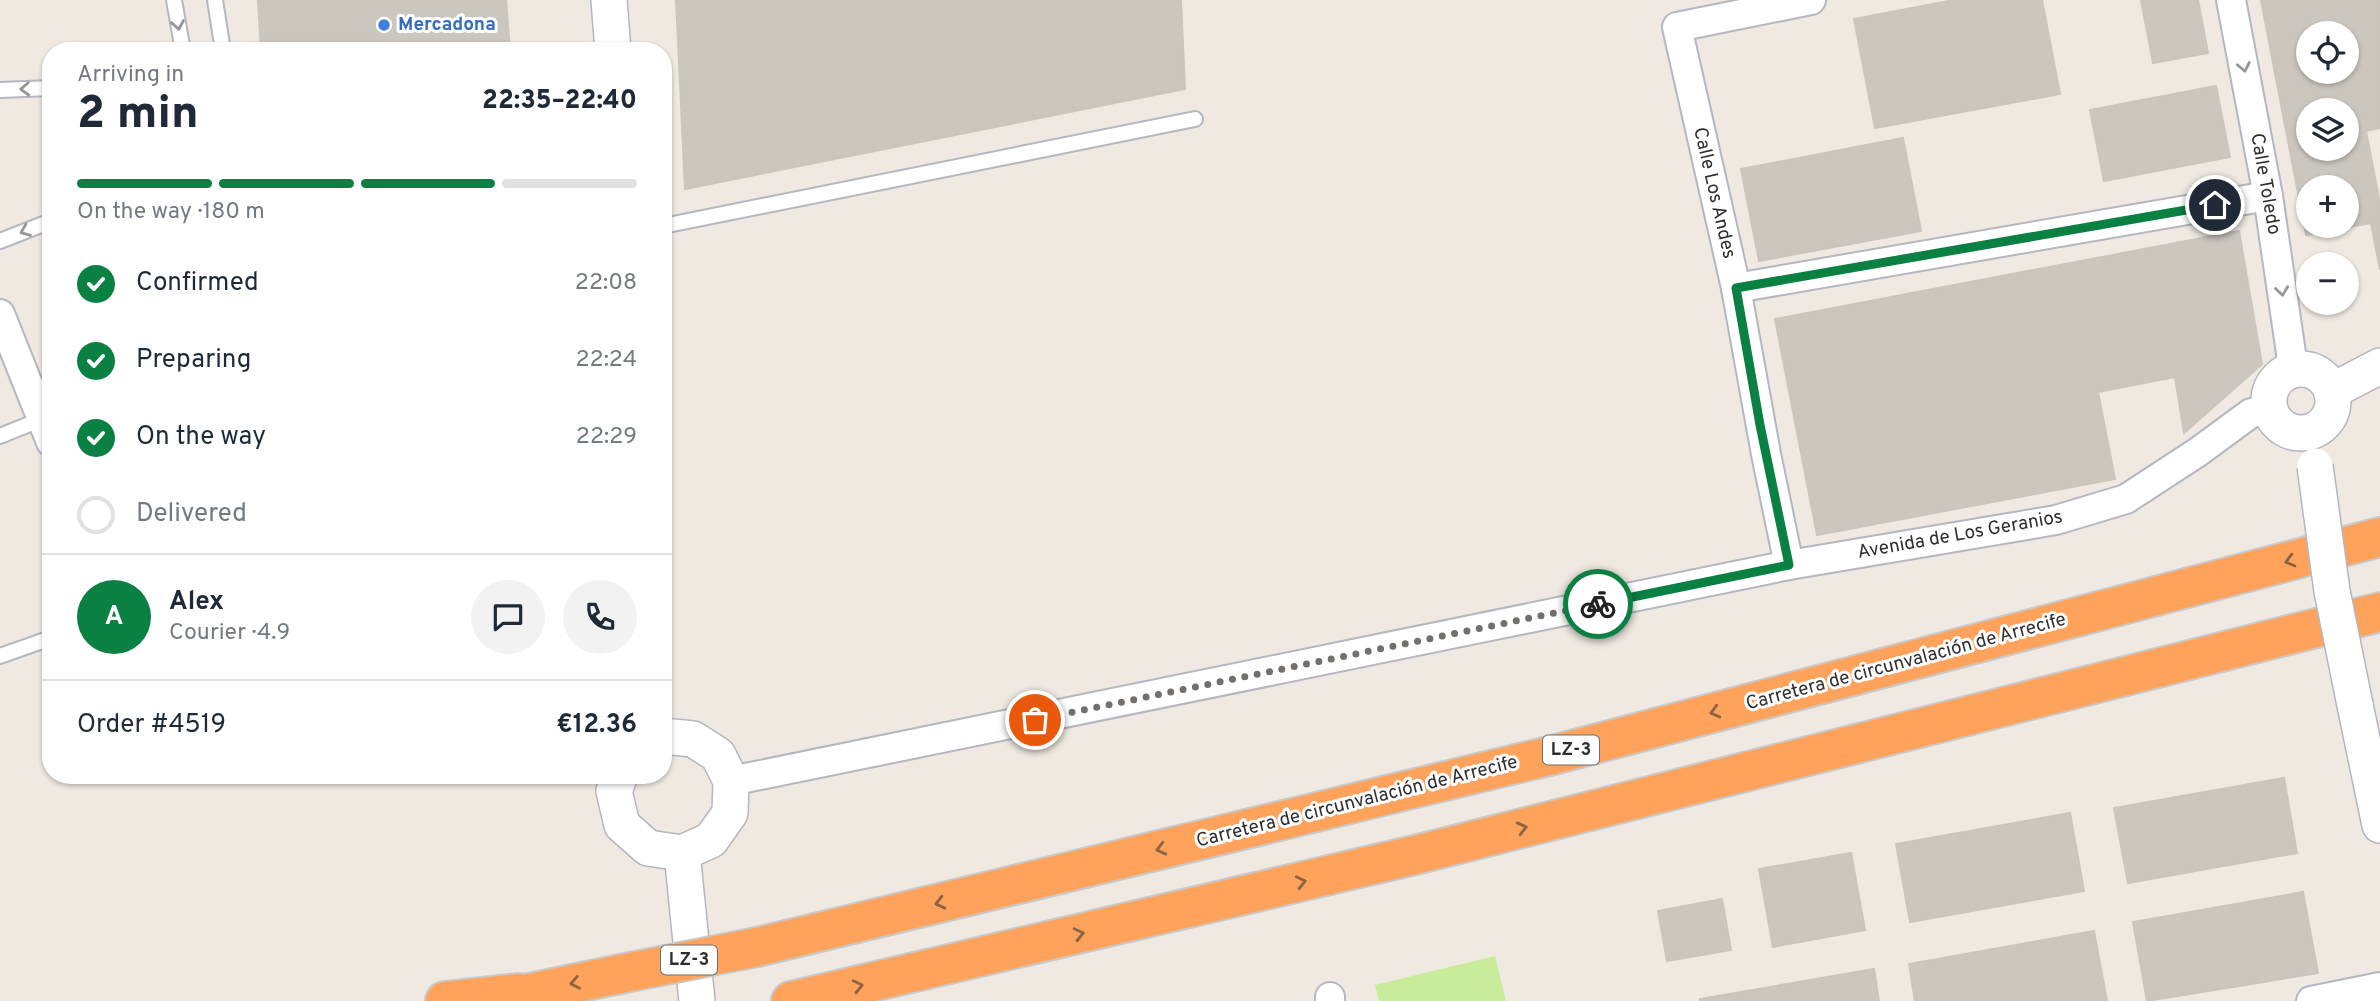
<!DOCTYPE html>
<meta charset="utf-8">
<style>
body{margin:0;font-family:Overpass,sans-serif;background:#f2f2f3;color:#1f2937;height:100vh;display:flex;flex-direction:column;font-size:26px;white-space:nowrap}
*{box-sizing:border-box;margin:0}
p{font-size:23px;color:#747a83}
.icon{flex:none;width:38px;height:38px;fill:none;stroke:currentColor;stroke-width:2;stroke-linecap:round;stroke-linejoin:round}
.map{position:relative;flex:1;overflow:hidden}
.drawer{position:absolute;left:42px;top:42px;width:630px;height:742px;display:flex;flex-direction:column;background:#fff;border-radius:28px;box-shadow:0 2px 5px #0004}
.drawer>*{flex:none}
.fabs{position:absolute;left:2296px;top:21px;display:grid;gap:14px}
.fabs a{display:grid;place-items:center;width:63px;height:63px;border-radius:50%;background:#fff;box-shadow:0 2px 5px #0004;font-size:35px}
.pin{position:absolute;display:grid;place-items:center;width:60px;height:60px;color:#fff;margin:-30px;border:4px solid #fff;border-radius:50%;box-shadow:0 2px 7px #0007}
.courier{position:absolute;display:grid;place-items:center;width:70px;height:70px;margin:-35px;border:5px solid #0b8043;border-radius:50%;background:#fff;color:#222;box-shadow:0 2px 9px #0007}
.head em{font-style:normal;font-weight:800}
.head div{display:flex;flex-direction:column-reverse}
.head{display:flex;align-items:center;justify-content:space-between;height:119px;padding:0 35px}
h1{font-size:46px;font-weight:800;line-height:52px}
.bar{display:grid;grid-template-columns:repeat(4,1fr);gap:10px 7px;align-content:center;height:84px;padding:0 35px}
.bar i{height:9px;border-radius:5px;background:#e0e1e3}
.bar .current{background:#0b8043}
.bar p{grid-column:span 4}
.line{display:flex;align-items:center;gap:18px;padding:0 35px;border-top:2px solid #e0e1e3}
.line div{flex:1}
.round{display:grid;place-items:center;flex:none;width:74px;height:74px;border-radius:37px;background:#f2f2f3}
ol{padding:0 35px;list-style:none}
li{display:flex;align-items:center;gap:21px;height:77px}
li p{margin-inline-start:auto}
li .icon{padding:7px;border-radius:50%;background:#0b8043;color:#fff;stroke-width:4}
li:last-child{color:#747a83}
li i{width:38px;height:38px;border:4px solid #e0e1e3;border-radius:50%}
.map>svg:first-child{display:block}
.pitch{fill:#c9ec9a}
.building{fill:#cbc7bf;stroke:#cbc5ba;stroke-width:2;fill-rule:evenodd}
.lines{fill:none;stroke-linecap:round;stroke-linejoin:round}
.service-casing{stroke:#b4b7c1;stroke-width:18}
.minor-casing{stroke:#b4b7c1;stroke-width:32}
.tertiary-casing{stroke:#b4b7c1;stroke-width:38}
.motorway-casing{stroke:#c9c9c9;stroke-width:42}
.service{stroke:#fff;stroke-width:14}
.minor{stroke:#fff;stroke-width:28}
.tertiary{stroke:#fff;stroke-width:35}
.motorway{stroke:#ffa35c;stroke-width:38}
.tertiary-bridge-casing{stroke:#b4b7c1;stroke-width:38;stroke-linecap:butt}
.motorway-bridge-casing{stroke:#c9c9c9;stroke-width:42;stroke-linecap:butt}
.tertiary-bridge{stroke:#fff;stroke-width:35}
.motorway-bridge{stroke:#ffa35c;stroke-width:38}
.oneway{stroke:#969696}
.oneway2{stroke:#8c6343}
.done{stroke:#726f6d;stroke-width:7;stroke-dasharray:0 12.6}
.route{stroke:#0b8043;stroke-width:9}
.shop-dot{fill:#3f7fe0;stroke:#fff;stroke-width:2.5}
.labels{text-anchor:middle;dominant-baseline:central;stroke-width:6;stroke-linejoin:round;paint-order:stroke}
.shield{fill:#fff;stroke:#6d6d6d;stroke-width:2}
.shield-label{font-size:18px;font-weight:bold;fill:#2e2e2e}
.shop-label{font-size:19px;font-weight:bold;fill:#366cbe;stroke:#fff;text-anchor:start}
.street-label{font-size:19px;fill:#2e2e2e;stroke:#fff}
</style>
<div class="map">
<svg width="2380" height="1001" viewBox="0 0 2380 1001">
<rect width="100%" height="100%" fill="#efe9e1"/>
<!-- pitch -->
<polygon class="pitch" points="1495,956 1506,1001 1379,1001 1375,985"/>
<!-- building -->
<g class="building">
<polygon points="258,0 506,0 510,51 261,51"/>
<polygon points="676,0 1181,0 1185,89 685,189"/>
<polygon points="1954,0 2042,0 2060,94 1875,128 1854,19"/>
<polygon points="2141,0 2198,0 2208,53 2153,63"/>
<path d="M2261,0H2380V128L2366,131L2380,204V270L2371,223L2306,235ZM2308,33H2347V72H2308ZM2308,110H2347V149H2308ZM2308,187H2347V226H2308Z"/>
<polygon points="2216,86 2230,157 2104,181 2090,110"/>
<polygon points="1903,138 1921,231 1759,261 1741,169"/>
<polygon points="2239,231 2262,364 2184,433 2175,377 2098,392 2115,479 1817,535 1775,319"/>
<polygon points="2284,778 2297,853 2128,883 2114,808"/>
<polygon points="2070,813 2084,891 1910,922 1896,844"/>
<polygon points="1851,853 1865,930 1773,947 1759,869"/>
<polygon points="2303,892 2318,973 2147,1001 2133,922"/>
<polygon points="1722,899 1731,950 1667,961 1658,911"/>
<polygon points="2094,931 2107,1001 1915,1001 1909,964"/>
<polygon points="1874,969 1879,1001 1700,1001 1700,999"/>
</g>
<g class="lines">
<!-- service casing -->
<g class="service-casing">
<g id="service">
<polyline points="174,0 183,51"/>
<polyline points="215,0 223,51"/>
<polyline points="0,90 51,88"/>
<polyline points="663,226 1195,119"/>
<polyline points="0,241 51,221"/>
<polyline points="0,436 42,419"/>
<polyline points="0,656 51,638"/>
</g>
</g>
<!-- minor casing -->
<g class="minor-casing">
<g id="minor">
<polyline points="2231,0 2268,196 2291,353 2291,370"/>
<polyline points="1736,288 2268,196"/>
<polyline points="0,314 51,442"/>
<polyline points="1789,565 1766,454 1736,288 1677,27 1811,0"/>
<polyline points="731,781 1789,565 2056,520 2126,499 2198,452 2251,413 2270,410"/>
<polyline points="1330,997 1330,1001"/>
<polyline points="2311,1001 2380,987"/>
</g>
</g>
<!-- tertiary casing -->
<g class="tertiary-casing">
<g id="tertiary">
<polyline points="609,0 613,51"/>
<circle cx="2301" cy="401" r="32"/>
<polyline points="2332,391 2380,366"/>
<polyline points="2355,705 2380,825"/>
<polyline points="620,775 614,791 622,825 648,848 682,853 711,840 730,813 731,781 718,755 693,739 663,736"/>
<polyline points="682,853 697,1001"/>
</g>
</g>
<!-- motorway casing -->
<g class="motorway-casing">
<g id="motorway">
<polyline points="757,947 1553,755 2380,537"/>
<polyline points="445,1001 518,993"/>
<polyline points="491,1001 620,974"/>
<polyline points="791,1001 1419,854 2380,612"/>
</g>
</g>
<!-- service -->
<use href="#service" class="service"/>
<!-- minor -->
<use href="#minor" class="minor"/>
<!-- tertiary -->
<use href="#tertiary" class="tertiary"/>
<!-- motorway -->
<use href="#motorway" class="motorway"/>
<!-- tertiary-bridge casing -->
<g class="tertiary-bridge-casing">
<polyline id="tertiary-bridge" points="2315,466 2332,591 2355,705"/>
</g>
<!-- motorway-bridge casing -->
<g class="motorway-bridge-casing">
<polyline id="motorway-bridge" points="620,974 757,947"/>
</g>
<!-- tertiary-bridge -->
<use href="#tertiary-bridge" class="tertiary-bridge"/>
<!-- motorway-bridge -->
<use href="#motorway-bridge" class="motorway-bridge"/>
</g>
<!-- one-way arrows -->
<defs><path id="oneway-chevron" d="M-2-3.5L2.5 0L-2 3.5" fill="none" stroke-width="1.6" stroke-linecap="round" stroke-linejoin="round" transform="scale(1.75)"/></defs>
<g class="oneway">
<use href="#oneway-chevron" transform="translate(178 25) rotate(80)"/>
<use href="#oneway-chevron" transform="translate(2244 67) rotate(79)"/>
<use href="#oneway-chevron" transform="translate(25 89) rotate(178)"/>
<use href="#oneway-chevron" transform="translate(25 231) rotate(158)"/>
<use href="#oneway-chevron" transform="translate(2282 291) rotate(82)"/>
</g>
<g class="oneway2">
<use href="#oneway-chevron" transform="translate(2290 561) rotate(165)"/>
<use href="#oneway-chevron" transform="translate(1715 712) rotate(165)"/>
<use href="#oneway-chevron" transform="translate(1522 828) rotate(-14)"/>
<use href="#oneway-chevron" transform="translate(1161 849) rotate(166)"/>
<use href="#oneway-chevron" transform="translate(1301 882) rotate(-13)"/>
<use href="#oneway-chevron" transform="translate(940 903) rotate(166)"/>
<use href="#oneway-chevron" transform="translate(1079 934) rotate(-13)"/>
<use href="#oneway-chevron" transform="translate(575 983) rotate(169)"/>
<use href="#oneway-chevron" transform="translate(858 986) rotate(-13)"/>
</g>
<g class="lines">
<!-- done -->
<polyline class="done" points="1035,720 1598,604"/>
<!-- route -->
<polyline class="route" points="1598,604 1789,565 1760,425 1736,288 2215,205"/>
</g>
<!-- markers -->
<circle class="shop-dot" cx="384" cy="25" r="7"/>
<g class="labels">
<!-- shield labels -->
<g class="shield">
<rect x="1543" y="735.5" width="56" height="29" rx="5"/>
<rect x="661" y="945.5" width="56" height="29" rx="5"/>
</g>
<g class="shield-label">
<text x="1571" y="750">LZ-3</text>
<text x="689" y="960">LZ-3</text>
</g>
<!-- shop labels -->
<g class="shop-label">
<text x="398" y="25">Mercadona</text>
</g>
<!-- street labels -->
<g class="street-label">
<text transform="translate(2265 184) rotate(80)">Calle Toledo</text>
<text transform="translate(1714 193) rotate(77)">Calle Los Andes</text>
<text transform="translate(1960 535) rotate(-10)">Avenida de Los Geranios</text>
<text transform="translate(1906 662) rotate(-15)">Carretera de circunvalación de Arrecife</text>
<text transform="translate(1357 802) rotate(-14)">Carretera de circunvalación de Arrecife</text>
</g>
</g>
</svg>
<div class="fabs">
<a><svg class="icon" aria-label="locate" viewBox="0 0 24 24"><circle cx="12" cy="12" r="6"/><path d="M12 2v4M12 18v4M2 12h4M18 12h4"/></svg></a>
<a><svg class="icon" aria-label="layers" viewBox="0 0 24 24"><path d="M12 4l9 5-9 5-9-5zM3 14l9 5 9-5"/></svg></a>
<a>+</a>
<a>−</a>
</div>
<div class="pin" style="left:1035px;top:720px;background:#ea580c"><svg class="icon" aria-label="bag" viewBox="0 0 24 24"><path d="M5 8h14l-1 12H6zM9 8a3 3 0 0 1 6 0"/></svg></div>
<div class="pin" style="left:2215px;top:205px;background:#1f2937"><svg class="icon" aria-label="home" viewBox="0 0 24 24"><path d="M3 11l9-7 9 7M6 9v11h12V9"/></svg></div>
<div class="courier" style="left:1598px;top:604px"><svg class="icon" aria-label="bike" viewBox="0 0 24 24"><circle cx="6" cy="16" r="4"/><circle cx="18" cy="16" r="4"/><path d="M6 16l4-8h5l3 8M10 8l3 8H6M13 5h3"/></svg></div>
<section class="drawer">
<div class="head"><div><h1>2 min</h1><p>Arriving in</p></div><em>22:35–22:40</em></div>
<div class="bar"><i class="current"></i><i class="current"></i><i class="current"></i><i></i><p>On the way · 180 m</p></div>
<ol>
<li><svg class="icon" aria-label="check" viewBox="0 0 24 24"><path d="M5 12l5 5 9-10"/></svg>Confirmed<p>22:08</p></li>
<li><svg class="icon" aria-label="check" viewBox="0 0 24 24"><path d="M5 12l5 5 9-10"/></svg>Preparing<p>22:24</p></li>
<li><svg class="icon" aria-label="check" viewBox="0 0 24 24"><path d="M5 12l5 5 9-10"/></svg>On the way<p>22:29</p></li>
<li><i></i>Delivered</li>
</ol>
<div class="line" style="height:126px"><b class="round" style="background:#0b8043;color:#fff">A</b><div><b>Alex</b><p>Courier · 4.9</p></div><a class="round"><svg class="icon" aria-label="chat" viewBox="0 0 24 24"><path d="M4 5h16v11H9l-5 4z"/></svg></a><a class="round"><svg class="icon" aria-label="phone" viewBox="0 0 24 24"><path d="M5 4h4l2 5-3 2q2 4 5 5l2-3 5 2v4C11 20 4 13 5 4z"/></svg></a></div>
<div class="line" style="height:91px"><div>Order #4519</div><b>€12.36</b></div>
</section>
</div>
